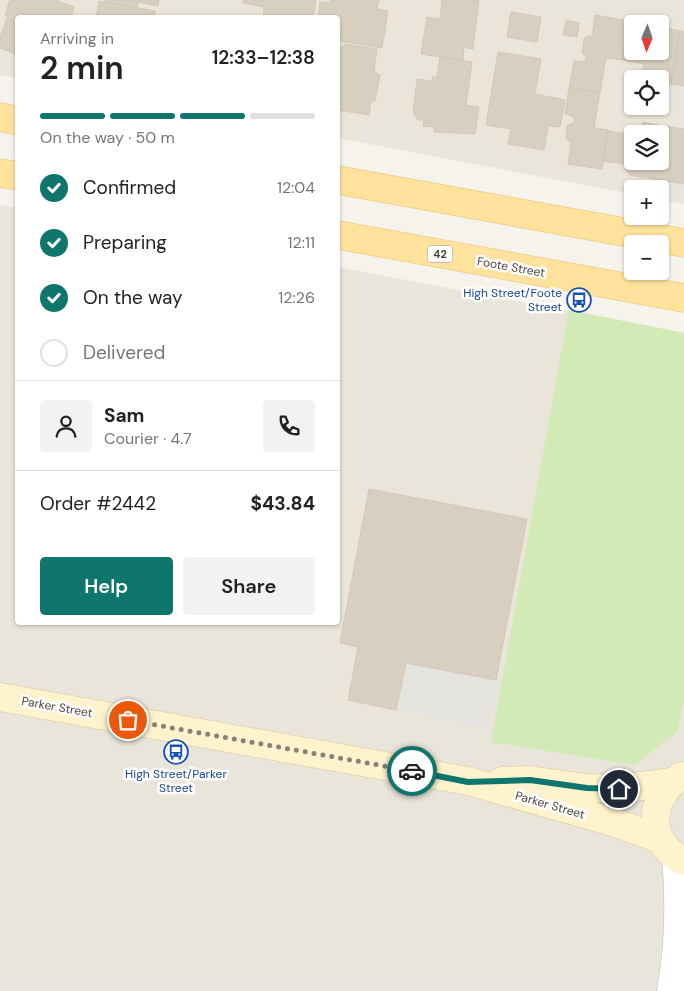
<!DOCTYPE html>
<meta charset="utf-8">
<style>
body{margin:0;font-family:"DM Sans",sans-serif;background:#f2f2f2;color:#222;height:100vh;display:flex;flex-direction:column;font-size:19px;white-space:nowrap}
*{box-sizing:border-box;margin:0}
p{font-size:16px;color:#767676}
.icon{flex:none;width:28px;height:28px;fill:none;stroke:currentColor;stroke-width:2;stroke-linecap:round;stroke-linejoin:round}
.map{position:relative;flex:1;overflow:hidden}
.sheet{position:absolute;left:15px;top:15px;width:325px;height:610px;display:flex;flex-direction:column;background:#fff;border-radius:5px;box-shadow:0 1px 4px #0004}
.sheet>*{flex:none}
.needle{width:32px;rotate:182deg}
.fabs{position:absolute;left:624px;top:15px;display:grid;gap:10px}
.fabs a{display:grid;place-items:center;width:45px;height:45px;border-radius:5px;background:#fff;box-shadow:0 1px 4px #0004;font-size:25px}
.pin{position:absolute;display:grid;place-items:center;width:42px;height:42px;color:#fff;margin:-21px;border:2px solid #fff;border-radius:50%;box-shadow:0 1px 5px #0007}
.courier{position:absolute;display:grid;place-items:center;width:50px;height:50px;margin:-25px;border:4px solid #0f766e;border-radius:50%;background:#fff;color:#222;box-shadow:0 1px 6px #0007}
.summary em{font-style:normal;font-weight:600}
.summary div{display:flex;flex-direction:column-reverse}
.summary{display:flex;align-items:center;justify-content:space-between;height:85px;padding:0 25px}
h1{font-size:32px;font-weight:600;line-height:38px}
.bar{display:grid;grid-template-columns:repeat(4,1fr);gap:8px 5px;align-content:center;height:60px;padding:0 25px}
.bar i{height:6px;border-radius:4px;background:#e0e0e0}
.bar .selected{background:#0f766e}
.bar p{grid-column:span 4}
.line{display:flex;align-items:center;gap:12px;padding:0 25px;border-top:1px solid #e0e0e0}
.line div{flex:1}
.round{display:grid;place-items:center;flex:none;width:52px;height:52px;border-radius:5px;background:#f2f2f2}
ol{padding:0 25px;list-style:none}
li{display:flex;align-items:center;gap:15px;height:55px}
li p{margin-inline-start:auto}
li .icon{padding:5px;border-radius:50%;background:#0f766e;color:#fff;stroke-width:4}
li:last-child{color:#767676}
li i{width:28px;height:28px;border:2px solid #e0e0e0;border-radius:50%}
.cta{display:flex;gap:10px;margin-top:auto;padding:10px 25px}
.cta a{flex:1;height:58px;border-radius:5px;background:#0f766e;color:#fff;font-size:20px;font-weight:600;line-height:58px;text-align:center}
.cta a+a{background:#f2f2f2;color:#222}
.map>svg:first-child{display:block}
.residential{fill:#eae5da;fill-rule:evenodd}
.green{fill:#d2eab5}
.parking{fill:#e5e3e0}
.building{fill:#d8cfc1;stroke:#d3c7b4}
.lines{fill:none;stroke-linecap:round;stroke-linejoin:round}
.minor-casing{stroke:#c2bbae;stroke-width:29}
.secondary-casing{stroke:#d6c79b;stroke-width:29}
.primary-casing{stroke:#e6c16a;stroke-width:29}
.minor{stroke:#fff;stroke-width:28}
.secondary{stroke:#fff3cd;stroke-width:28}
.primary{stroke:#ffe39c;stroke-width:28}
.done{stroke:#878178;stroke-width:5;stroke-dasharray:0 9}
.route{stroke:#0f766e;stroke-width:6}
.labels{text-anchor:middle;dominant-baseline:central;stroke-width:5;stroke-linejoin:round;paint-order:stroke}
.shield{fill:#fff;stroke:#817c74;stroke-width:1}
.shield-label{font-size:11px;font-weight:bold;fill:#4b4439}
.street-label{font-size:12px;fill:#4b4439;stroke:#fff}
.transit-label{font-size:12px;fill:#164399;stroke:#fff;text-anchor:end}
</style>
<div class="map">
<svg width="684" height="991" viewBox="0 0 684 991">
<rect width="100%" height="100%" fill="#f6f3ec"/>
<!-- residential -->
<g class="residential">
<path d="M0,0H684V204L660,200V189H632V194L338,138V18H18L17,78L0,75ZM632,24H660V51H632ZM632,79H660V106H632ZM632,134H660V161H632Z"/>
<polygon points="0,205 18,208 18,622 338,622 338,267 684,333 684,991 0,991"/>
</g>
<!-- green -->
<polygon class="green" points="569,310 684,333 684,697 678,731 635,765 491,742"/>
<!-- parking -->
<polygon class="parking" points="406,663 496,680 488,728 396,710"/>
<!-- building -->
<g class="building">
<polygon points="10,0 55,0 74,7 71,18 18,18 18,55 0,48 0,37 8,16 5,15"/>
<polygon points="106,0 159,0 158,6 138,2 137,8 105,2"/>
<polygon points="243,0 316,0 313,18 263,18 264,7 243,3"/>
<polygon points="330,0 379,0 377,9 388,11 382,48 340,41 342,27 338,26 338,18 318,18 320,2 330,3"/>
<polygon points="442,0 479,0 473,49 464,47 463,60 421,54 427,17 440,19"/>
<polygon points="99,1 155,11 154,18 96,18"/>
<polygon points="511,12 541,17 537,42 507,37"/>
<polygon points="595,15 628,21 623,60 606,58 600,92 569,88 574,61 582,62 582,61 586,61 586,57 582,53 584,39 588,36 592,37"/>
<polygon points="566,20 579,23 577,37 563,35"/>
<polygon points="660,27 680,31 671,84 660,83 660,79 651,79 652,76 642,74 644,64 623,60 627,31 632,32 632,51 660,51"/>
<polygon points="680,31 684,32 684,86 671,84"/>
<polygon points="344,44 377,49 374,72 380,75 375,101 371,101 369,115 338,110 338,46 344,47"/>
<polygon points="498,52 541,59 535,94 565,100 560,127 548,126 544,150 508,144 511,129 486,125"/>
<polygon points="440,57 472,62 466,105 479,107 475,134 434,132 435,127 423,126 424,120 418,120 413,112 417,79 432,81 433,76 437,77"/>
<polygon points="569,88 600,92 594,128 608,130 602,169 568,164 571,143 566,138 567,125 574,123 574,117 565,114"/>
<polygon points="643,122 663,126 660,140 660,134 632,134 632,161 656,161 653,179 630,175 625,169 626,164 603,161 608,131 632,135 634,126 642,127"/>
<polygon points="663,126 684,129 684,184 653,179 656,161 660,161 660,140"/>
<polygon points="369,489 527,519 496,680 406,663 396,710 348,700 358,647 340,643"/>
</g>
<g class="lines">
<!-- minor casing -->
<g class="minor-casing">
<path id="minor" d="M671,991C679,947 680,902 676,857"/>
</g>
<!-- secondary casing -->
<g class="secondary-casing">
<g id="secondary">
<polyline points="0,697 468,781 613,822 660,839"/>
<path d="M681,776C647,798 646,843 684,861"/>
<polyline points="502,781 529,780 587,788 619,789 672,782"/>
</g>
</g>
<!-- primary casing -->
<g class="primary-casing">
<g id="primary">
<polyline points="0,117 18,121"/>
<polyline points="0,173 18,176"/>
<polyline points="338,180 684,243"/>
<polyline points="338,235 684,298"/>
</g>
</g>
<!-- minor -->
<use href="#minor" class="minor"/>
<!-- secondary -->
<use href="#secondary" class="secondary"/>
<!-- primary -->
<use href="#primary" class="primary"/>
</g>
<g class="lines">
<!-- done -->
<polyline class="done" points="128,720 412,771"/>
<!-- route -->
<polyline class="route" points="412,771 468,782 530,780 587,788 619,789"/>
</g>
<!-- icons -->
<defs>
<g id="bus-ring" transform="scale(1.25)"><circle r="9.5" fill="#fff" stroke="#1a4fb4" stroke-width="1.5"/><path d="M-5-6H5V4H4V6H2V4H-2V6H-4V4H-5ZM-3.5-4V0h7V-4ZM-3.5 1.2v1.5H-2V1.2ZM2 1.2v1.5H3.5V1.2Z" fill="#1a4fb4"/></g>
</defs>
<g fill-rule="evenodd">
<use href="#bus-ring" x="579" y="300"/>
<use href="#bus-ring" x="176" y="752"/>
</g>
<g class="labels">
<!-- shield labels -->
<rect class="shield" x="427.5" y="245.5" width="25" height="17" rx="4"/>
<g class="shield-label">
<text x="440" y="254">42</text>
</g>
<!-- street labels -->
<g class="street-label">
<text transform="translate(511 267) rotate(10)">Foote Street</text>
<text transform="translate(57 707) rotate(10)">Parker Street</text>
<text transform="translate(550 805) rotate(16)">Parker Street</text>
</g>
<!-- transit labels -->
<g class="transit-label">
<text x="562" y="293">High Street/Foote<tspan x="562" dy="14">Street</tspan></text>
<text x="176" y="774" text-anchor="middle">High Street/Parker<tspan x="176" dy="14">Street</tspan></text>
</g>
</g>
</svg>
<div class="fabs">
<a><svg class="needle" viewBox="-14 -14 28 28"><path d="M0-13l5 13h-10z" fill="#e53935"/><path d="M0 13l5-13h-10z" fill="#767676"/></svg></a>
<a><svg class="icon" aria-label="locate" viewBox="0 0 24 24"><circle cx="12" cy="12" r="6"/><path d="M12 2v4M12 18v4M2 12h4M18 12h4"/></svg></a>
<a><svg class="icon" aria-label="layers" viewBox="0 0 24 24"><path d="M12 4l9 5-9 5-9-5zM3 14l9 5 9-5"/></svg></a>
<a>+</a>
<a>−</a>
</div>
<div class="pin" style="left:128px;top:720px;background:#ea580c"><svg class="icon" aria-label="bag" viewBox="0 0 24 24"><path d="M5 8h14l-1 12H6zM9 8a3 3 0 0 1 6 0"/></svg></div>
<div class="pin" style="left:619px;top:789px;background:#1f2937"><svg class="icon" aria-label="home" viewBox="0 0 24 24"><path d="M3 11l9-7 9 7M6 9v11h12V9"/></svg></div>
<div class="courier" style="left:412px;top:771px"><svg class="icon" aria-label="car" viewBox="0 0 24 24"><path d="M5 17H2v-5l4-1 3-4h7l3 4 3 1v5h-3M9 17h6M6 11h13"/><circle cx="7" cy="17" r="2"/><circle cx="17" cy="17" r="2"/></svg></div>
<section class="sheet">
<div class="summary"><div><h1>2 min</h1><p>Arriving in</p></div><em>12:33–12:38</em></div>
<div class="bar"><i class="selected"></i><i class="selected"></i><i class="selected"></i><i></i><p>On the way · 50 m</p></div>
<ol>
<li><svg class="icon" aria-label="check" viewBox="0 0 24 24"><path d="M5 12l5 5 9-10"/></svg>Confirmed<p>12:04</p></li>
<li><svg class="icon" aria-label="check" viewBox="0 0 24 24"><path d="M5 12l5 5 9-10"/></svg>Preparing<p>12:11</p></li>
<li><svg class="icon" aria-label="check" viewBox="0 0 24 24"><path d="M5 12l5 5 9-10"/></svg>On the way<p>12:26</p></li>
<li><i></i>Delivered</li>
</ol>
<div class="line" style="height:90px"><a class="round"><svg class="icon" aria-label="person" viewBox="0 0 24 24"><circle cx="12" cy="8" r="4"/><path d="M4 21q1-7 8-7t8 7"/></svg></a><div><b>Sam</b><p>Courier · 4.7</p></div><a class="round"><svg class="icon" aria-label="phone" viewBox="0 0 24 24"><path d="M5 4h4l2 5-3 2q2 4 5 5l2-3 5 2v4C11 20 4 13 5 4z"/></svg></a></div>
<div class="line" style="height:65px"><div>Order #2442</div><b>$43.84</b></div>
<div class="cta"><a>Help</a><a>Share</a></div>
</section>
</div>
